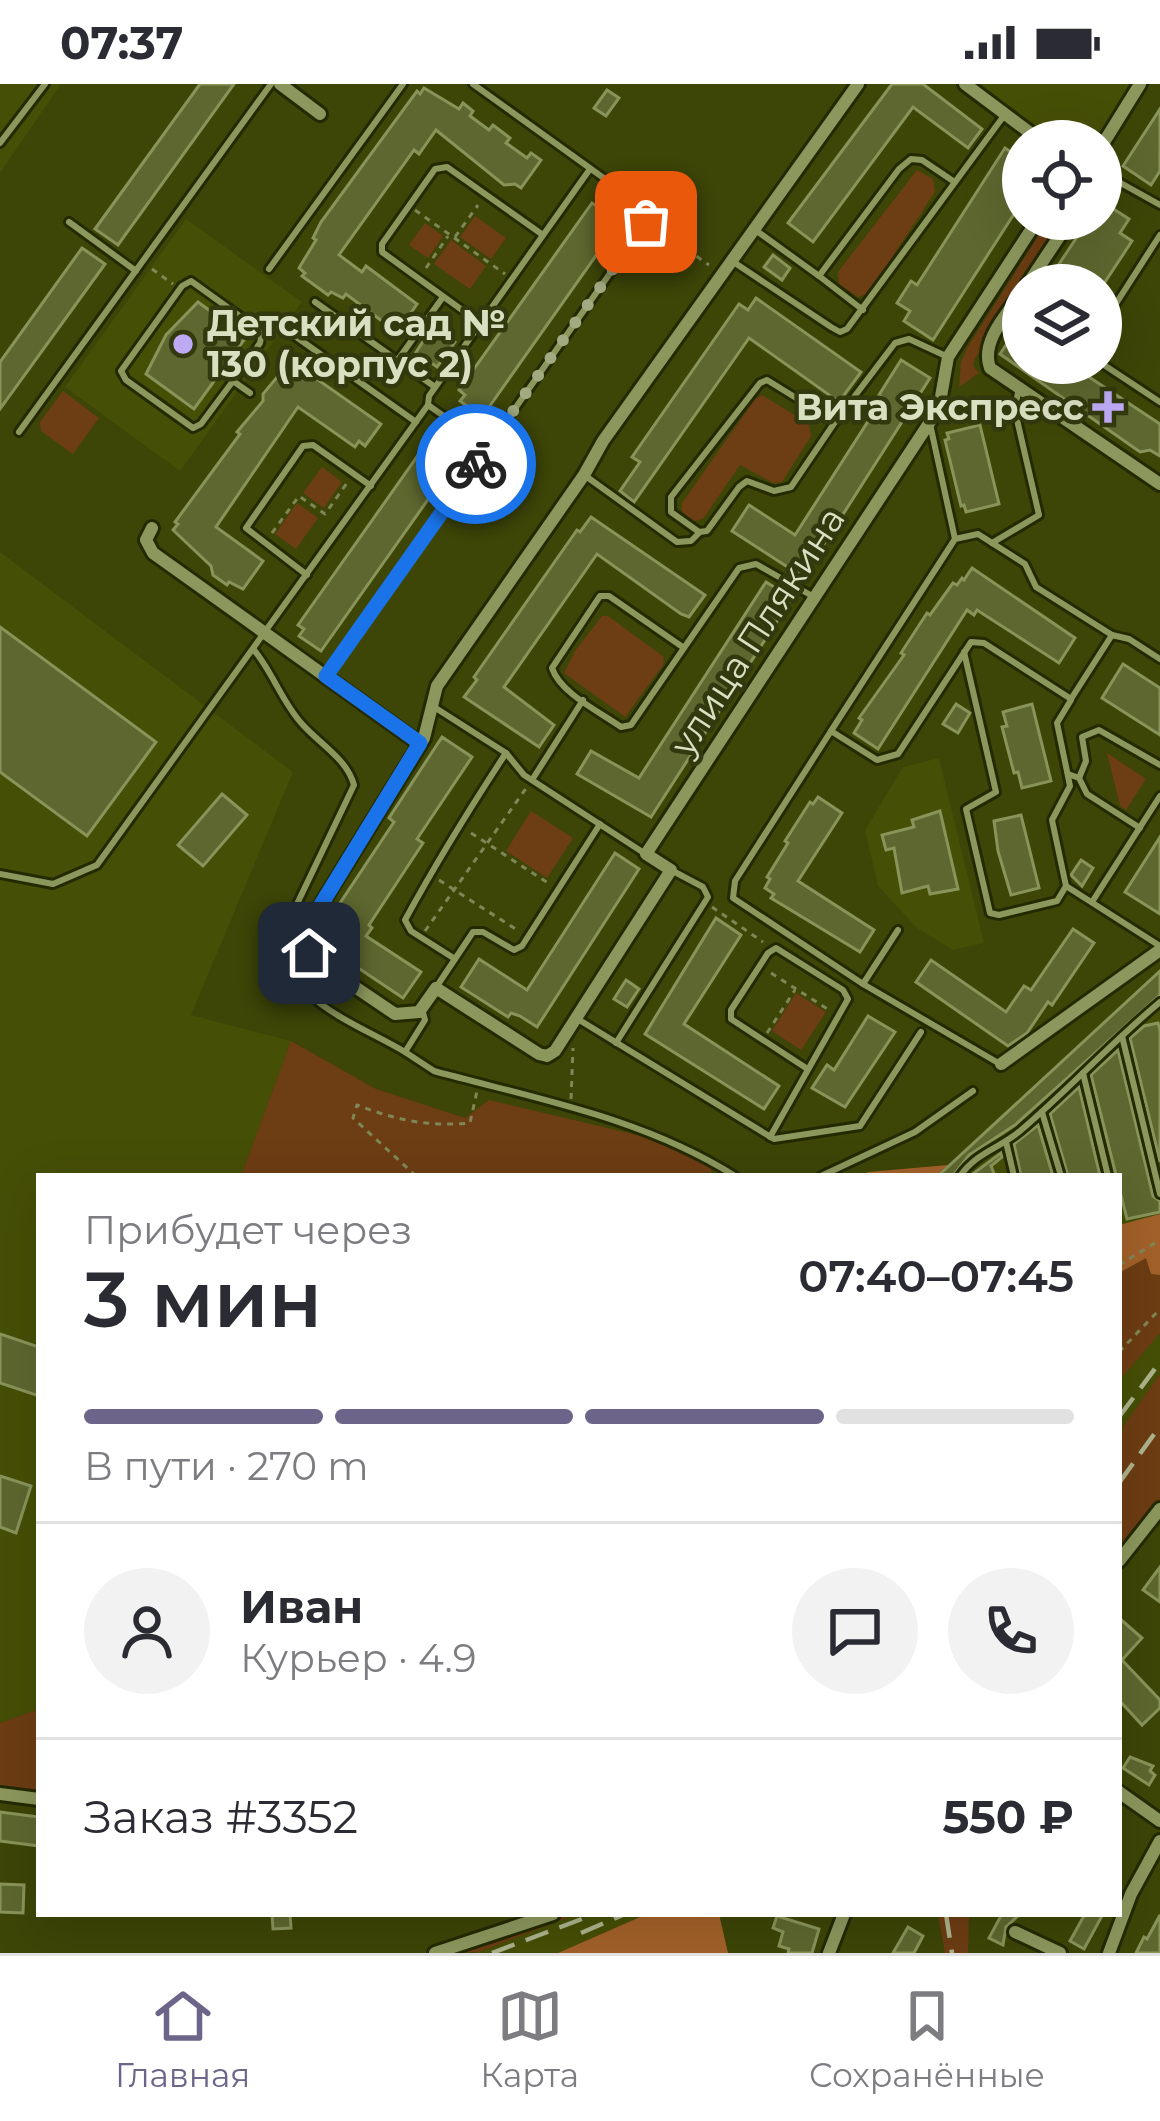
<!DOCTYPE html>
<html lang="ru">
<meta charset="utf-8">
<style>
body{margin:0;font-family:Montserrat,sans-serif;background:#f2f2f3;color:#2b2b33;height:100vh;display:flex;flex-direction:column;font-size:45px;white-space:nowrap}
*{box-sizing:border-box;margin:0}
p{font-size:39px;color:#7c7c81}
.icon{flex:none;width:66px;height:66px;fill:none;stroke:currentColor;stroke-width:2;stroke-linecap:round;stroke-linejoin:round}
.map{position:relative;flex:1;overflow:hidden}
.details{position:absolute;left:36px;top:1089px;width:1086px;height:744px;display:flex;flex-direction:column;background:#fff;border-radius:0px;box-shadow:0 12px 48px #0002}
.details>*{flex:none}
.controls{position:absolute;left:1002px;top:36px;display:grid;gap:24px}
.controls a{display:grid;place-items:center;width:120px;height:120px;border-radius:50%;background:#fff;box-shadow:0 12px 48px #0002;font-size:60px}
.pin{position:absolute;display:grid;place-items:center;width:102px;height:102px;color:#fff;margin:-51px;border-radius:24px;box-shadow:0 6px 18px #0006}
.courier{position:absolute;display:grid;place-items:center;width:120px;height:120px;margin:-60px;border:9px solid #1a73e8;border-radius:50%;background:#fff;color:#222;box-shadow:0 3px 15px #0007}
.head em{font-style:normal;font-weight:600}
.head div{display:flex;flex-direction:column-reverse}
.head{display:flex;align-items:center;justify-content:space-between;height:204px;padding:0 48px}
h1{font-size:78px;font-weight:600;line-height:90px}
.bar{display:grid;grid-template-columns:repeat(4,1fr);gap:18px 12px;align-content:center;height:144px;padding:0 48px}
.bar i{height:15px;border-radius:9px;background:#e1e1e2}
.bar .current{background:#6d648a}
.bar p{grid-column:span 4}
.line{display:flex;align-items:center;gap:30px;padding:0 48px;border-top:3px solid #e1e1e2}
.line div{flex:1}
.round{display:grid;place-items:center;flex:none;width:126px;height:126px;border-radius:63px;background:#f2f2f3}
.status{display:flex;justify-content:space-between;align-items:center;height:84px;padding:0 60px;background:#fff;direction:ltr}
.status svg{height:33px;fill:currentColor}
.dock{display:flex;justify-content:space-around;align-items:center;height:168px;border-top:3px solid #e1e1e2;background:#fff;font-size:33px;color:#7c7c81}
.dock a{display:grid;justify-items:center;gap:6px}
.dock .current{color:#6d648a}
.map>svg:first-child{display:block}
.built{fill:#464f06}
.green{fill:#6d3d13}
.forest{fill:#a3612a}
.building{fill:#5e672f;stroke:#89945a;stroke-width:3}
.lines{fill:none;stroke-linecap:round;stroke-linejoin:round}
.service-casing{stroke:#242a00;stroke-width:12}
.minor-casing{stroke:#242a00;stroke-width:18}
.path{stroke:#7f8756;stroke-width:3;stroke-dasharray:6 6;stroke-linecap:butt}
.service{stroke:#8c975d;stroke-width:6}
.minor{stroke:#8c975d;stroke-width:12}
.rail{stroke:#acb38c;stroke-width:4.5;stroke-dasharray:24 12;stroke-linecap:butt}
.done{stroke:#a2aa81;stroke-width:12;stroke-dasharray:0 21.6}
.route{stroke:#1a73e8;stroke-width:15}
.poi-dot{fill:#bea9f4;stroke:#33390e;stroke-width:4.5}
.labels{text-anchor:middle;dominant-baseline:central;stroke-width:9;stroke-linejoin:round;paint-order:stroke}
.poi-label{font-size:36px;font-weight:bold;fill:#d9e0c2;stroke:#33390e;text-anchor:start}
.street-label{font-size:36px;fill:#d9e0c2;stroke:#33390e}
</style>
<div class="status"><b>07:37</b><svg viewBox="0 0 49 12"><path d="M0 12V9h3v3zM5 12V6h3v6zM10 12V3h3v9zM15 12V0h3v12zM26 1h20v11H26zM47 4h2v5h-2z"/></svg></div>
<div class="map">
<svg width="1160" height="1869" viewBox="0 0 1160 1869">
<rect width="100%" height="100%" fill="#3d4507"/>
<!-- built -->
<g class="built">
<polygon points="0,0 61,0 0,89"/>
<polygon points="975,0 1131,0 1095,57 1054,57"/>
<polygon points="186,135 302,218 180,387 65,303"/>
<polygon points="0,468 293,688 191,931 291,957 241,1092 39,1092 39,1625 0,1639"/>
<polygon points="939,674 984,859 953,866 917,844 878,802 865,746 903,683"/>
<polygon points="1160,886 1160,1130 1119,1141 1119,1092 936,1092"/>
<polygon points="1160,1249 1160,1290 1119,1348 1119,1297"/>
<polygon points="577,1830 647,1830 558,1869 476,1869"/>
</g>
<!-- green -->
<g class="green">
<polygon points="917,86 933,95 935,108 868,210 858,213 839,200 838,188"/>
<polygon points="475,132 506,154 491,175 460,153"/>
<polygon points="1049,135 1064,135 975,274 973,282 979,289 959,303 961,278 967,264"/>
<polygon points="425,139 443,152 428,174 409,161"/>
<polygon points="451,156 486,182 470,205 434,180"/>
<polygon points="63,307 99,334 73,370 41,347 40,338"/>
<polygon points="762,311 809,340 811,352 782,398 773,399 740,381 703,435 694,437 682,428 682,419 755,315"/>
<polygon points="322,383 342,398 324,424 303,409"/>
<polygon points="297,419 318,434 296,465 275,450"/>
<polygon points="602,532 608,532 664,573 663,581 625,633 564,589 575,567"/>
<polygon points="1107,669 1146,695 1126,726 1120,722"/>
<polygon points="531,727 573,754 547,794 506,767"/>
<polygon points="796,909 826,928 801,966 772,947"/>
<polygon points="291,957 376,1005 465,1034 489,1016 671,1059 712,1082 711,1092 241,1092"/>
<polygon points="1147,1173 1151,1190 1160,1191 1160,1249 1119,1297 1119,1189"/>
<polygon points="1160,1290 1160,1417 1119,1471 1119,1348"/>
<polygon points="39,1625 39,1708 0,1703 0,1639"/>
<polygon points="545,1830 577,1830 479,1868 428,1869"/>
<polygon points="938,1830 969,1830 968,1869 945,1869"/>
</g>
<!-- forest -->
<g class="forest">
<polygon points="948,1081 936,1092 859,1092 868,1088"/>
<polygon points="1160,1130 1160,1191 1151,1190 1146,1174 1119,1189 1119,1141"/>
<polygon points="647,1830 719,1830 728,1869 558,1869"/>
</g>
<!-- building -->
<g class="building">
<polygon points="200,0 234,0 118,161 95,145"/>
<polygon points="892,0 923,0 982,45 968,64 913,23 813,158 788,139"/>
<polygon points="424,4 459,25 463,19 473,27 470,32 489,46 493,41 510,54 506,59 527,74 531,69 541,76 521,104 515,100 504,101 436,46 419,70 414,66 339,171 362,188 366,182 417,220 401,243 394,237 390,243 346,210 343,214 331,208 328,211 302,192 305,189 299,184 316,156 313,154 321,138 417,7 420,10"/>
<polygon points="607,6 619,14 606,32 594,24"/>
<polygon points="1160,25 1160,87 1151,101 1123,82"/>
<polygon points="1005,64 1023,76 1023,116 933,256 904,237 910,227 897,219 911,197 917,201"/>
<polygon points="603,116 624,132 482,333 460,317 465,311 459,306 592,119 598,123"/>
<polygon points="1101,117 1129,135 1120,149 1132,157 1103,201 1045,201 1089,135 1101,135"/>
<polygon points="82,164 105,180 0,325 0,278"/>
<polygon points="773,171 790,184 782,196 764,183"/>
<polygon points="756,214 861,288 839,318 749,254 634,418 620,407 640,378 632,373 739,220 748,226"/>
<polygon points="198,218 246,253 194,325 146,290 166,251"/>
<polygon points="1023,235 1023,279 1068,279 1160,340 1160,372 1150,366 1140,368 1000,270"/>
<polygon points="441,247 455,258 437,283 416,268 426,253 433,258"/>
<polygon points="901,276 930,294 803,493 732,447 749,421 795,451 883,314 879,311"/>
<polygon points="288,280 301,290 304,286 381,340 365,362 359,357 355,363 298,323 216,443 263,477 243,505 229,498 227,501 213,491 211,482 173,446 178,440 175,438 240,350 237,348 263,317 263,310"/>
<polygon points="980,341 999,420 966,428 964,421 961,422 945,356 949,355 947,349"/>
<polygon points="441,351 463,366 321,567 299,552 304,545 298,541 431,353 436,357"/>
<polygon points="591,433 705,511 689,533 681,530 597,470 504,603 554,641 539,663 464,613 477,596 474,593 577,446 580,448"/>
<polygon points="972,484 1075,554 1059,579 977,526 974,531 967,526 878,665 854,649 862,636 859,634 904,571 901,569 927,529 930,531 953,499 957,501 962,494 964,496"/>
<polygon points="766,498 792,514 651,733 577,690 591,667 639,694"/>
<polygon points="0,543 156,658 87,752 0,688"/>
<polygon points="1123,580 1160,604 1160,651 1102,614"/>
<polygon points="956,620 970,629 958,649 943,640"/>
<polygon points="1032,620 1051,697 1022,704 1018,688 1014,689 1002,643 1007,642 1003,628"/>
<polygon points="442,653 472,673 417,755 423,759 369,841 372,844 366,852 421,888 403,914 327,863 341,842 332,836 340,819 394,738 389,734"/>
<polygon points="222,710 247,731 203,782 178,761"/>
<polygon points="818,713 842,729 798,797 874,846 860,868 771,814 774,810 765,804 770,795 767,793 788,759 785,757 810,718 813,720"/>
<polygon points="940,727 958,805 930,810 928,802 902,809 894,764 886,766 882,751 914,743 912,736"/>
<polygon points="1021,731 1039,804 1011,811 998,767 994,737"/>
<polygon points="1160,753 1160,830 1125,808"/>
<polygon points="615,769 639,785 537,943 520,932 511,929 508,933 461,903 479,875 527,906"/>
<polygon points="1081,776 1093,784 1082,802 1071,791"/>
<polygon points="716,834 741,851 684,940 779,1002 764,1025 645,950"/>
<polygon points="1073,845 1094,859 1052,921 1048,918 1027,949 1008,962 916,898 931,876 1006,928 1024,902 1031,906"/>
<polygon points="1160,887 1160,911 1015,1041 969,1071 953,1092 938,1092"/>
<polygon points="626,896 639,905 627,923 614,915"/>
<polygon points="868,932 895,948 845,1023 812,1004 827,981 834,986"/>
<polygon points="1158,939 1160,946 1160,1078 1130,954 1144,942"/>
<polygon points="1118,966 1153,1112 1160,1117 1160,1128 1127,1135 1091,991"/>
<polygon points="1079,1003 1100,1092 1068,1092 1050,1030"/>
<polygon points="1038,1041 1053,1092 1021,1092 1014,1060"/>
<polygon points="1001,1069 1002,1073 991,1082 995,1092 970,1092"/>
<polygon points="0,1250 39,1263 39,1312 0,1299"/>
<polygon points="0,1392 31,1402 16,1449 0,1443"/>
<polygon points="1160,1483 1160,1518 1143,1506"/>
<polygon points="1119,1534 1142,1554 1122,1576 1160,1616 1160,1624 1142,1641 1119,1616"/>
<polygon points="1130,1673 1153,1682 1150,1687 1155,1691 1149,1701 1123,1684"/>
<polygon points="0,1728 39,1733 39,1762 0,1757"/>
<polygon points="0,1800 24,1801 23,1829 0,1828"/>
<polygon points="272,1830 290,1830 291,1844 273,1845"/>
<polygon points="1002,1830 1020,1830 1006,1843 1003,1861 989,1854"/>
<polygon points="1085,1830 1103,1830 1084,1865 1070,1857"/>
<polygon points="1160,1831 1160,1869 1136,1869 1144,1853 1147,1855"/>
<polygon points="777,1832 819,1845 812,1869 788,1869 789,1865 779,1862 783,1848 773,1844"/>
<polygon points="908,1843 923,1852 914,1869 893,1869"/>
</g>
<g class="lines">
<!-- service casing -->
<g class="service-casing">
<g id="service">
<polyline points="473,0 637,118 646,138 488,363"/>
<polyline points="0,59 45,0"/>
<polyline points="1101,88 1160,121"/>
<polyline points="69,138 136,187"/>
<polyline points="754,145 819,192 899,85 911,75 922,76 953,97"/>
<polyline points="732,177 831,243 840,248 847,245 1003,33"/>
<polyline points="269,185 403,0"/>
<polyline points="819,192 863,226"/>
<polyline points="315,218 435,303"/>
<polyline points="480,239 382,168 382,160 435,85 447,83 543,151"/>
<polyline points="1101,243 1160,151"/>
<polyline points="292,250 416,338"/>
<polyline points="397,277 443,213"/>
<polyline points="1101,279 1160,318"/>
<polygon points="767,296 835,338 791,403 774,407 747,397 739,403 707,447 699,448 671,428 671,413 760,299"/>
<polyline points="233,297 201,340 193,344 126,296 121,287 182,202 191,197 262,248 260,259 233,297 250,309"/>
<polyline points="428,321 429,312 590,85"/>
<polyline points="835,338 895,259 909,255 948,273"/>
<polyline points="930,340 955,455 831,647 877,676 898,670 971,558 984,559 1071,615 1112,551 1036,503 1025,480 978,450 955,455"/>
<polyline points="19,348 271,0"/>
<polyline points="587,393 677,458 691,457 699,449"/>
<polyline points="992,459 1039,431 1015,327 1018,308"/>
<polyline points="307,491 246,444 303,362 313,361 371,402"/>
<polyline points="1112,551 1129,555 1160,575"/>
<path d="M684,564L609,512H600L552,584C560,609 600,628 621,643L631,641L739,484L756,480L814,513"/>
<path d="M254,566C273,589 283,620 303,641C320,660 347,675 354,701L285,845C275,914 355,938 405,968L425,936L422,925"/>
<polyline points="964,568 996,708 966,725 990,829 999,831 1057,817 1066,802"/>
<polyline points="1071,616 1057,639 1070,702 1052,736 1066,802 1160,862"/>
<polyline points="434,623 506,669 524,691 644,769"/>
<polyline points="831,647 735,797 733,814 863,900 898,846"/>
<polyline points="1068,690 1079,694 1087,710 1140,744"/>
<polyline points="1079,694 1086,677 1082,653 1099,646 1160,681"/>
<polyline points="532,696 583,616"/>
<polyline points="0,790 53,800 97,781 428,321 488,363 326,591"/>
<polyline points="1092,818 1160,712"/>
<path d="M455,875L411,847L405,836C436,779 470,724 506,669"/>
<polyline points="863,900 1000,980"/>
<polyline points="437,902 473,848 483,848 514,866 522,862 600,740"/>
<polyline points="576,934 774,1055 860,1042 921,948"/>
<polyline points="1122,952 1160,1110"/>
<polyline points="616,959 708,813 703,803 671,786"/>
<path d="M405,968L434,987C537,1015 643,1034 735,1092"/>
<polyline points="1083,989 1108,1092"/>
<polyline points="1042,1028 1061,1092"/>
<polyline points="770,1053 848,915 843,906 776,864 768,869 731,926 731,935 806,984"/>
<polyline points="1006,1058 1014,1092"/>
<polyline points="821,1092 915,1048 973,1007"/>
<path d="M960,1092C977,1068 1000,1064 1020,1047C1068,1006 1111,959 1160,918"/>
</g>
</g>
<!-- minor casing -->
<g class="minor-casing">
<g id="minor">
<polyline points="280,0 320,30"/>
<polyline points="858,0 603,357 584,391 437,602 424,654 319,824 309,864 312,874 395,930 419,928 436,904 539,970 547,972 555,967 671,786 646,770 939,324 948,273 1038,135"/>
<polyline points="965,0 1041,57"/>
<polyline points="1101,63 1140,0"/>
<polyline points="1027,201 1071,135"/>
<path d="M1023,207C1008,229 980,257 990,284L1160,400"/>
<polyline points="152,444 146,456 153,469 420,660"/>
<polyline points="1001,980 1160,866"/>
<polyline points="1119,1477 1160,1425"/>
<polyline points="1119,1708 1160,1737"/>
<polyline points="0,1710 39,1715"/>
<polyline points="1015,1848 1060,1869"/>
<polyline points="435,1869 553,1830"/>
<polyline points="829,1869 844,1830"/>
<polyline points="1109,1869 1131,1810 1160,1757"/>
</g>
</g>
<!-- path -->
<g class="path">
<polyline points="415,126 505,190"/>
<polyline points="657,145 709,181"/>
<polyline points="455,153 478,121"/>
<polyline points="426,184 448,152"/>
<polyline points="152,185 173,200"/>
<polyline points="272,449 299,412 325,430 347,399"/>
<polyline points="471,749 548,799"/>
<polyline points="439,796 517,846"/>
<polyline points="712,823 763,858"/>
<polyline points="425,847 527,703"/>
<polyline points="771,889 829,926"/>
<polyline points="767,949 795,906"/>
<polyline points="571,1015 573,964"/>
<path d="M416,1092L353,1034L357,1021C396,1036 428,1043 470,1039L477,1007"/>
<polyline points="1119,1181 1160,1156"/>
<polyline points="1119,1268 1160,1225"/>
</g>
<!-- service -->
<use href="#service" class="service"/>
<!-- minor -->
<use href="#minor" class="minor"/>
<!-- rail -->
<g class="rail">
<polyline points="1119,1333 1160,1278"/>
<polyline points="1119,1399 1160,1342"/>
<polyline points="946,1830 952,1869"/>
<polyline points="581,1849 625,1830"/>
<polyline points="492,1869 595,1830"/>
</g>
</g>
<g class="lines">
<!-- done -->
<polyline class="done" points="476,380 646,138"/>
<!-- route -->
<polyline class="route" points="309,869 319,824 420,659 326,592 476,380"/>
</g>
<!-- markers -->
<g class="poi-dot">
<circle cx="183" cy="260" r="12"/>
<path d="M1102 305h12v12h12v12h-12v12h-12v-12h-12v-12h12z"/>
</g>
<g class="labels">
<!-- poi labels -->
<g class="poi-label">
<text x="207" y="239">Детский сад №<tspan x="207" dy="41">130 (корпус 2)</tspan></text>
<text x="1084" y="323" text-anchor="end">Вита Экспресс</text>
</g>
<!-- street labels -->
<g class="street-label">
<text transform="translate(757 547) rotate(-57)">улица Плякина</text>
</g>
</g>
</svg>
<div class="controls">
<a><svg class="icon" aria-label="locate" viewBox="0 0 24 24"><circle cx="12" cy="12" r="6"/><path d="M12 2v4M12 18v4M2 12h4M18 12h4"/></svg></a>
<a><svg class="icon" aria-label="layers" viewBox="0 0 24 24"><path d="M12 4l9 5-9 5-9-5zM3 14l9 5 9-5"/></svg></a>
</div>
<div class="pin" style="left:646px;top:138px;background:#ea580c"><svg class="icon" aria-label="bag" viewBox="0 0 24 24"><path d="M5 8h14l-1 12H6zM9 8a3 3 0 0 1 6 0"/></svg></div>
<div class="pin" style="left:309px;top:869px;background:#1f2937"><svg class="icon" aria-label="home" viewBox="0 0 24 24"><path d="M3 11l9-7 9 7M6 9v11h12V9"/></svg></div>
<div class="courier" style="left:476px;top:380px"><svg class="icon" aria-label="bike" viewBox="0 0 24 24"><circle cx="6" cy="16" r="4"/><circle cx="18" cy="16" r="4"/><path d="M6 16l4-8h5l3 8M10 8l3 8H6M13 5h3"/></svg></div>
<section class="details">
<div class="head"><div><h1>3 мин</h1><p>Прибудет через</p></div><em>07:40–07:45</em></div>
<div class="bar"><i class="current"></i><i class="current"></i><i class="current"></i><i></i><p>В пути · 270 m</p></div>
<div class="line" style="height:216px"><a class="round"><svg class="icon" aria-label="person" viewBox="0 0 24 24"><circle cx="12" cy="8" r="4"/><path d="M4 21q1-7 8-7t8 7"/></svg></a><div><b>Иван</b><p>Курьер · 4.9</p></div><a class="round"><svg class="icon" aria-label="chat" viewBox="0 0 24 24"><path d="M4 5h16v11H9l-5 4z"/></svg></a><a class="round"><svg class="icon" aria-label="phone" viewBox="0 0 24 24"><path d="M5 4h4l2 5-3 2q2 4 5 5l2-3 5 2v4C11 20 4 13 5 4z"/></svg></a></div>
<div class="line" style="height:156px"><div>Заказ #3352</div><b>550 ₽</b></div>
</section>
</div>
<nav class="dock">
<a class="current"><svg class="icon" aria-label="home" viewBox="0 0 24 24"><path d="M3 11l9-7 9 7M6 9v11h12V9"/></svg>Главная</a>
<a><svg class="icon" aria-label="map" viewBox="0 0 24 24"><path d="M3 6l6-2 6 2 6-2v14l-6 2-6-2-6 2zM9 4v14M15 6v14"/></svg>Карта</a>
<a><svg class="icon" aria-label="saved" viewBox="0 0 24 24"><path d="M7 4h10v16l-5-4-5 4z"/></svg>Сохранённые</a>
</nav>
